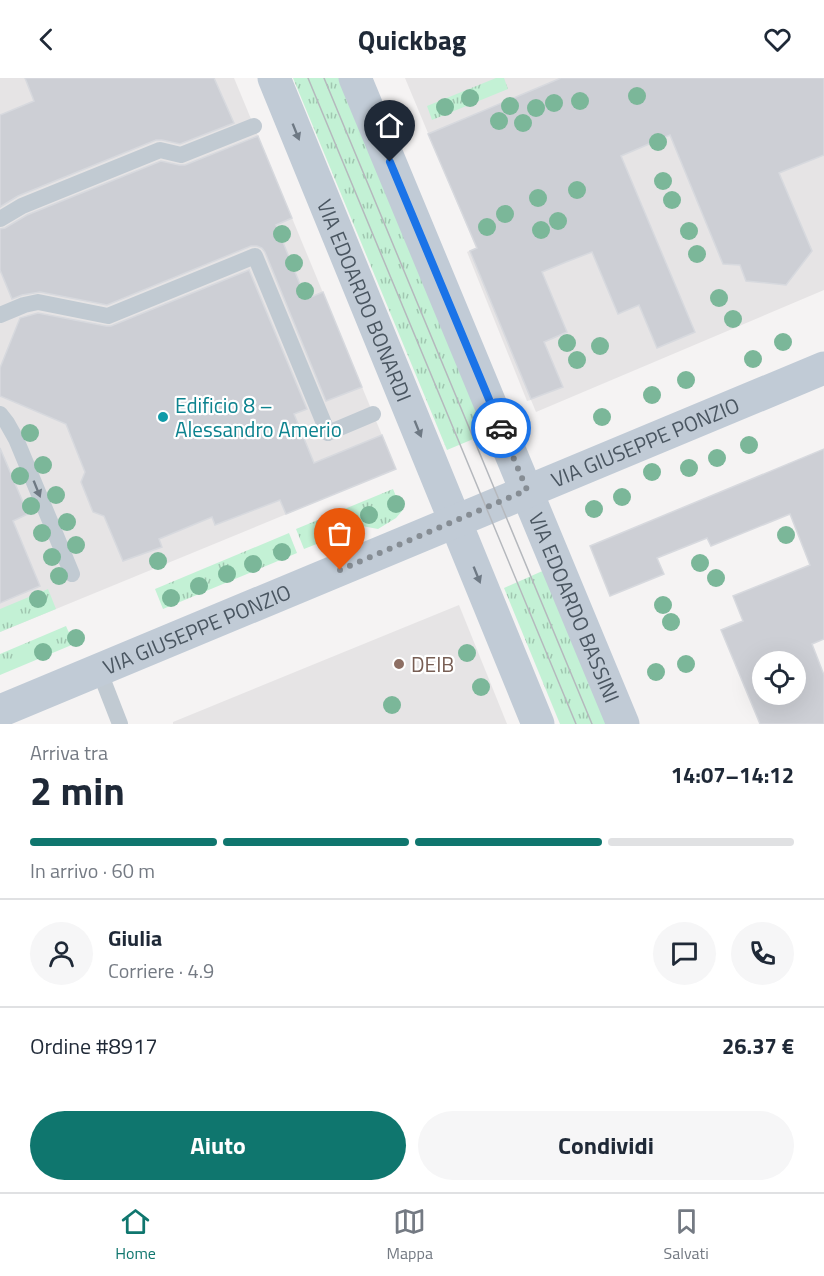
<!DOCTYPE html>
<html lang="it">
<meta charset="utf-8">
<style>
body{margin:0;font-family:"Titillium Web",sans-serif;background:#f6f6f7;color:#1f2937;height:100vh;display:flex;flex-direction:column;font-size:22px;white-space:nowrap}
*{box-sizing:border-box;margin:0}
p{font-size:20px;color:#747a83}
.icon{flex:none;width:33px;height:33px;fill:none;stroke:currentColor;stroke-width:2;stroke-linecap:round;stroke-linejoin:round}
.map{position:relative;height:646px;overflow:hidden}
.drawer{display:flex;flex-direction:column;background:#fff;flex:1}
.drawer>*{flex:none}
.buttons{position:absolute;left:752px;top:573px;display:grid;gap:12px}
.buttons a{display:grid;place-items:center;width:54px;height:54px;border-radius:50%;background:#fff;box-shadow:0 6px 24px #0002;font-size:30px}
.pin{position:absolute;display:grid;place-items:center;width:51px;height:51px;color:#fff;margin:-62px -26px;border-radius:50% 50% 50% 0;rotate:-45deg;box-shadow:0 0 6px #0007}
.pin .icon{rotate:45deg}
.courier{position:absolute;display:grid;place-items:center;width:60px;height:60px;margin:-30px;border:4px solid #1a73e8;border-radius:50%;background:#fff;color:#222;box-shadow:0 2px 8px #0007}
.head em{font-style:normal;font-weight:700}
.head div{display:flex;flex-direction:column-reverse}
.head{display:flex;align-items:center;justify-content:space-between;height:102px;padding:0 30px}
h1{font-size:39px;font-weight:700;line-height:45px}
.bar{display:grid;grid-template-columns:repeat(4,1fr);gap:9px 6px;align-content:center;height:72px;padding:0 30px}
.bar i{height:8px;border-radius:4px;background:#e0e1e3}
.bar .selected{background:#0f766e}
.bar p{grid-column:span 4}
.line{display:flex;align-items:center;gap:15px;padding:0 30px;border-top:2px solid #e0e1e3}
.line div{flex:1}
.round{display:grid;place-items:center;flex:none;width:63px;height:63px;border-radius:32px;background:#f6f6f7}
.action{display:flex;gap:12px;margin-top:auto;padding:12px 30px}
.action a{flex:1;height:69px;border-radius:36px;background:#0f766e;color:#fff;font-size:24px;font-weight:700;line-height:69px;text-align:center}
.action a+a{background:#f6f6f7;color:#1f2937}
header{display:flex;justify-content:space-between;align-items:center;height:78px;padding:0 30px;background:#fff;font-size:27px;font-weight:700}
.tabs{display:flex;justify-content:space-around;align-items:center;height:84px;border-top:2px solid #e0e1e3;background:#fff;font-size:16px;color:#747a83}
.tabs a{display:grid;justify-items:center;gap:3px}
.tabs .selected{color:#0f766e}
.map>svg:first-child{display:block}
.education{fill:#e6e4e5}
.grass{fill:url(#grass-tufts)}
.building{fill:#cdcfd5;stroke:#d7d9de;stroke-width:1.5;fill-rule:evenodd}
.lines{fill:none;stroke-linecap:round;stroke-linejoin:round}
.lane{stroke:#c1cad2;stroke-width:16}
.secondary{stroke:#c1cbd6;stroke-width:33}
.tram{stroke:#b5b8bd;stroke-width:1.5}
.tree{fill:#7bb799}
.oneway{fill:#6e7984}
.oneway2{fill:#6e7983}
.done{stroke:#868d94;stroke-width:6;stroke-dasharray:0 10.8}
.route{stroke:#1a73e8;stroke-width:8}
.culture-dot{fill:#0f9aa8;stroke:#fff;stroke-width:2}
.education-dot{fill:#8d6e63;stroke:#fff;stroke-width:2}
.labels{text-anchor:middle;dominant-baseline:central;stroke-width:4.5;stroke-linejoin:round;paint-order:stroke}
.street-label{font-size:21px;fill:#4a5661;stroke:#fff}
.culture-label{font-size:21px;fill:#0d838f;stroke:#fff;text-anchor:start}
.education-label{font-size:21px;fill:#785e54;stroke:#fff;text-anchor:start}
</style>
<header><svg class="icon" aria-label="back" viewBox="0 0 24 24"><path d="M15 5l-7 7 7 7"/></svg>Quickbag<svg class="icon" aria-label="heart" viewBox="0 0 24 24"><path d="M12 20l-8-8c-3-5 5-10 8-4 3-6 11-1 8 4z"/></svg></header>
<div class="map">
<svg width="824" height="646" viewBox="0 0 824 646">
<defs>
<pattern id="grass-tufts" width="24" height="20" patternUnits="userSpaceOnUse" patternTransform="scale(1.5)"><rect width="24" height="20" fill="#c3f1d5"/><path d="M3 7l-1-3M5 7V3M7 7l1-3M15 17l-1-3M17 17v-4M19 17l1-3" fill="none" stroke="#a0c6b0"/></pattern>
</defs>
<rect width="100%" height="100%" fill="#f5f3f3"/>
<!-- education -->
<g class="education">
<polygon points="0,0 234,0 396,391 0,554"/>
<polygon points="405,0 824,0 824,212 536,334 531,322 527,323 467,174 476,170"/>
<polygon points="459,527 507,646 173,646 173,644"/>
</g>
<!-- grass -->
<g class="grass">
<polygon points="293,0 343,0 490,354 447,372"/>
<polygon points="496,0 504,0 508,11 432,42 427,28"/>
<polygon points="393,411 402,433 396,440 378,451 362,448 304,471 296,451"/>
<polygon points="289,455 297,475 163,531 155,511"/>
<polygon points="547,491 611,646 560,646 504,510"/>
<polygon points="48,511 56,531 0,554 0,531"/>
<polygon points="66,548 74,566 0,597 0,576"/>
</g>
<!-- building -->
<g class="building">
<polygon points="25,0 214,0 234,45 180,66 162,62 156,62 18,118 0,129 0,37 34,23"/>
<polygon points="561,0 824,0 824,77 779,95 812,173 786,207 746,203 740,187 723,186 670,57 621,78 695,254 657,270 639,227 618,236 592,174 566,184 542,194 567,254 544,264 563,309 531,321 470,173 477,170 428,56"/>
<polygon points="258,58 292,140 276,147 306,221 323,214 362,309 326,323 265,174 262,170 257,168 251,168 107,227 40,214 22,217 12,221 0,192 0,151 5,150 27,137 161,83 179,87 185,87"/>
<polygon points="249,192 307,331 294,336 314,385 382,357 396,391 286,436 280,422 215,447 212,439 159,461 162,469 123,483 104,438 93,434 81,404 85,394 66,346 0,318 0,290 20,240 38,235 106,248 111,248"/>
<polygon points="0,370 28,436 13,443 40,508 0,525"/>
<path d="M824,371V561L812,566L824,597V646H760L721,552L743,543L733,518L810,487L790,436L711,468L707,460L657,480L664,496L610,518L590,468ZM762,584H795V616H762Z"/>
</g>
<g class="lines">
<!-- lane -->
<g class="lane">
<polyline points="0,141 22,128 160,72 181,77 254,48"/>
<polyline points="0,237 24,227 38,224 108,238 255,178 328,355 373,336"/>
<polyline points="0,336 7,345 16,361 72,496"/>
<polyline points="99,592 120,646"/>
</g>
<!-- secondary -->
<g class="secondary">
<path id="s1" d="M274,0L538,646"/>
<path id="s2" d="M355,0L623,646"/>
<path id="s3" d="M0,633C275,519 549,403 824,290"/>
</g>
<!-- tram -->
<g class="tram">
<polyline points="308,0 576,646"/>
<polyline points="324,0 592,646"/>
</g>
</g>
<!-- trees -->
<g class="tree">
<circle cx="637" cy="18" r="9"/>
<circle cx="470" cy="20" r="9"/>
<circle cx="580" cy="23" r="9"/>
<circle cx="554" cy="25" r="9"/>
<circle cx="510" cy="28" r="9"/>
<circle cx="445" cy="29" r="9"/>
<circle cx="536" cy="30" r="9"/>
<circle cx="499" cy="43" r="9"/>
<circle cx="523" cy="45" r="9"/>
<circle cx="658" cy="64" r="9"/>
<circle cx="663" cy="103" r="9"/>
<circle cx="577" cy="112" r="9"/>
<circle cx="538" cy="120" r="9"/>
<circle cx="672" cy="122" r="9"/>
<circle cx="505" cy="136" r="9"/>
<circle cx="558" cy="143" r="9"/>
<circle cx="487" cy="149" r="9"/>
<circle cx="541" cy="152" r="9"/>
<circle cx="689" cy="153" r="9"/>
<circle cx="282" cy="156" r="9"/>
<circle cx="697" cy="176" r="9"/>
<circle cx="294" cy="185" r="9"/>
<circle cx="305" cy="213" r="9"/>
<circle cx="719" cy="220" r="9"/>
<circle cx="733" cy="241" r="9"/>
<circle cx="783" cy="264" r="9"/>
<circle cx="567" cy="265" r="9"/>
<circle cx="600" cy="268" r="9"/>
<circle cx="753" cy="281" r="9"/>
<circle cx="577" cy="282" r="9"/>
<circle cx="686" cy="302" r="9"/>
<circle cx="652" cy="317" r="9"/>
<circle cx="602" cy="339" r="9"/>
<circle cx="30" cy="355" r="9"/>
<circle cx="749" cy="367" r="9"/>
<circle cx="717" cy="380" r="9"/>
<circle cx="43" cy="387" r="9"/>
<circle cx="689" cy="390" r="9"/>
<circle cx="652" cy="394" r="9"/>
<circle cx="20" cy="398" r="9"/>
<circle cx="56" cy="417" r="9"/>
<circle cx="622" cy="419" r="9"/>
<circle cx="396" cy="426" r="9"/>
<circle cx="31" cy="428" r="9"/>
<circle cx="594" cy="431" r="9"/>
<circle cx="369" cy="437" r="9"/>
<circle cx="67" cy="444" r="9"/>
<circle cx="335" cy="451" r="9"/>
<circle cx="42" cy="455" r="9"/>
<circle cx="786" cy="457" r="9"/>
<circle cx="76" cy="467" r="9"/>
<circle cx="282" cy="474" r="9"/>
<circle cx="52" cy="479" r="9"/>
<circle cx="158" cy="483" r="9"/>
<circle cx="700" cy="485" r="9"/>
<circle cx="253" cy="486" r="9"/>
<circle cx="227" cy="496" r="9"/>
<circle cx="59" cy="498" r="9"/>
<circle cx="716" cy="500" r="9"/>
<circle cx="199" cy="508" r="9"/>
<circle cx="171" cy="520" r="9"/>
<circle cx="38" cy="521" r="9"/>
<circle cx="663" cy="527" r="9"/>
<circle cx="671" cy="544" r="9"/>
<circle cx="76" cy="560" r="9"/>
<circle cx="43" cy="574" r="9"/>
<circle cx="467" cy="575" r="9"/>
<circle cx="686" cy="586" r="9"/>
<circle cx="656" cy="594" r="9"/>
<circle cx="481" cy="609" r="9"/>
<circle cx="392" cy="627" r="9"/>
</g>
<!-- one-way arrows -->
<defs><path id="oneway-solid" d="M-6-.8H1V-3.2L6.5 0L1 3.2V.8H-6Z" transform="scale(1.5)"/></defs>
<g class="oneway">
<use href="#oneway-solid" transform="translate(296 54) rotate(68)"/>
<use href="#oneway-solid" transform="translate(418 351) rotate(68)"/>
<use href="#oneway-solid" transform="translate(477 497) rotate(68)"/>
</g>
<use class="oneway2" href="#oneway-solid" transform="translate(37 411) rotate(68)"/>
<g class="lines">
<!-- done -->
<polyline class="done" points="340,492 527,412 501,350"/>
<!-- route -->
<polyline class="route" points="390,84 501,350"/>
</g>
<!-- markers -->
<circle class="culture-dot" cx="163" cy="339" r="6"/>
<circle class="education-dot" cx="399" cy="586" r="6"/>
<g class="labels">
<!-- street labels -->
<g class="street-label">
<text stroke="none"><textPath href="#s1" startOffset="240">VIA EDOARDO BONARDI</textPath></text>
<text stroke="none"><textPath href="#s3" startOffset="699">VIA GIUSEPPE PONZIO</textPath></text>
<text stroke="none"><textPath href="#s2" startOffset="573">VIA EDOARDO BASSINI</textPath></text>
<text stroke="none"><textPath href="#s3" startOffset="213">VIA GIUSEPPE PONZIO</textPath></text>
</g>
<!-- culture labels -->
<g class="culture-label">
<text x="175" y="327">Edificio 8 –<tspan x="175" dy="24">Alessandro Amerio</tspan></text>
</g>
<!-- education labels -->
<g class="education-label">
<text x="411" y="586">DEIB</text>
</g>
</g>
</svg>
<div class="buttons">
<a><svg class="icon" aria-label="locate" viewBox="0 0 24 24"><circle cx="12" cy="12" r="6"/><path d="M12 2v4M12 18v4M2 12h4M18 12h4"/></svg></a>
</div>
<div class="pin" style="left:340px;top:492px;background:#ea580c"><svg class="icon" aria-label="bag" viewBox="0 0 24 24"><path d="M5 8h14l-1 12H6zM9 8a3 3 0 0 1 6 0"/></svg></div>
<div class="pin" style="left:390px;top:84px;background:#1f2937"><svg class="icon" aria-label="home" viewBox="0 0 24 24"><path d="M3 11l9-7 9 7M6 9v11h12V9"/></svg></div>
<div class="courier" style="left:501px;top:350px"><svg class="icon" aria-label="car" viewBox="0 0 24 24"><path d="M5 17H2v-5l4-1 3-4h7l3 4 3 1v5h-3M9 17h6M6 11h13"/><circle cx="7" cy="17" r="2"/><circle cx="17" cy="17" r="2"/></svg></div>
</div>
<section class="drawer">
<div class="head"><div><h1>2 min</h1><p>Arriva tra</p></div><em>14:07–14:12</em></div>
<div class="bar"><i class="selected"></i><i class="selected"></i><i class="selected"></i><i></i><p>In arrivo · 60 m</p></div>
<div class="line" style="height:108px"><a class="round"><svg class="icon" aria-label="person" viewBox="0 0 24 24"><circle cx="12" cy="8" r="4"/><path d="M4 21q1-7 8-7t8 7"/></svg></a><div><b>Giulia</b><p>Corriere · 4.9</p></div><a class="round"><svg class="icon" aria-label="chat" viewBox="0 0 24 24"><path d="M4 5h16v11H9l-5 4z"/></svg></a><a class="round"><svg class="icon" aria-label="phone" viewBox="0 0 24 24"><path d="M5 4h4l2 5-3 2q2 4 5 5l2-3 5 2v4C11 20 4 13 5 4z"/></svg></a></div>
<div class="line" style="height:78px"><div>Ordine #8917</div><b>26.37 €</b></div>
<div class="action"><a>Aiuto</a><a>Condividi</a></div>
</section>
<nav class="tabs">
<a class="selected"><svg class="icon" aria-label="home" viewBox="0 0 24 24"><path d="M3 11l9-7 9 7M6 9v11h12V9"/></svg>Home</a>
<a><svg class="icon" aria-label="map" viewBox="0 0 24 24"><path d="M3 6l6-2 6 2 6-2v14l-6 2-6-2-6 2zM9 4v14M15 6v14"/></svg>Mappa</a>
<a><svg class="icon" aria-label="saved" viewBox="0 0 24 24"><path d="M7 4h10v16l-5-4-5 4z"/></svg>Salvati</a>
</nav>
